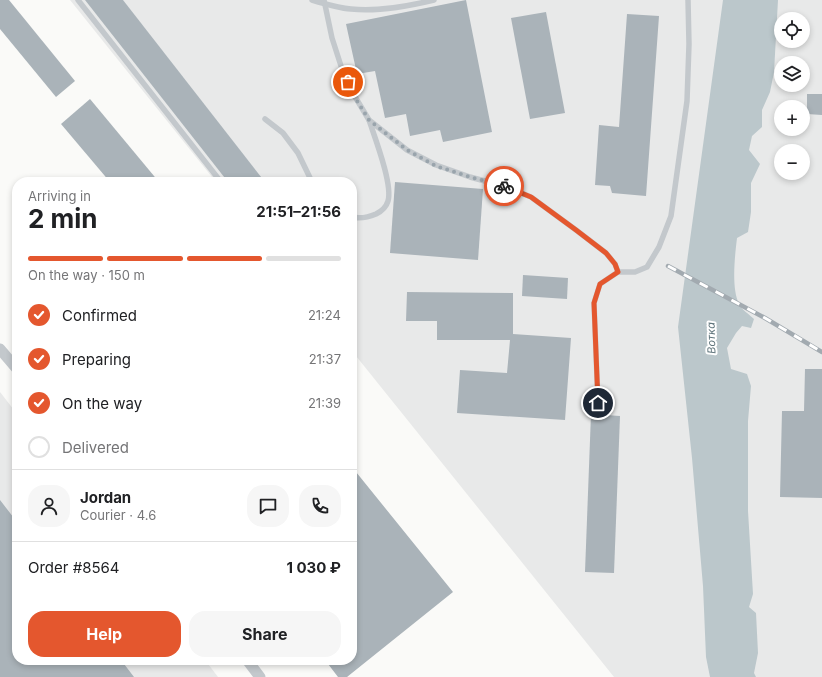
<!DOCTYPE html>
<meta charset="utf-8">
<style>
body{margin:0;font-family:Inter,sans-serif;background:#f6f6f6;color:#202124;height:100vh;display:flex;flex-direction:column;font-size:15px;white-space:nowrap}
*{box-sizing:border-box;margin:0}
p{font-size:13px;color:#757577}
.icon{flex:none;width:22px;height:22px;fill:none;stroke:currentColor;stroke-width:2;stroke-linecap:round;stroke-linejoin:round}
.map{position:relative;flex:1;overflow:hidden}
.drawer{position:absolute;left:12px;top:177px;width:345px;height:488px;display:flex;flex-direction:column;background:#fff;border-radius:16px;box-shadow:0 2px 6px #0003}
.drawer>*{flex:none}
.buttons{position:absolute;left:774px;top:12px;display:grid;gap:8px}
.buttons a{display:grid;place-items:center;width:36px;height:36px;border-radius:50%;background:#fff;box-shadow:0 2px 6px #0003;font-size:20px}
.pin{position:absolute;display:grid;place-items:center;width:34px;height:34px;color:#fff;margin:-17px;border:2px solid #fff;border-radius:50%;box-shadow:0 1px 4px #0007}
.courier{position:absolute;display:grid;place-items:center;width:40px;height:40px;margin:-20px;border:3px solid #e4572e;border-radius:50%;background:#fff;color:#222;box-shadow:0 1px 5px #0007}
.summary em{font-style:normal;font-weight:700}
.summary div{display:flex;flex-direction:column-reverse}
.summary{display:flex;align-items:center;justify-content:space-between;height:68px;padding:0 16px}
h1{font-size:26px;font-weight:700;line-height:30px}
.bar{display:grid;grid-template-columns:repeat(4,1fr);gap:6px 4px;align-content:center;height:48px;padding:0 16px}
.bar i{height:5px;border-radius:3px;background:#e0e0e0}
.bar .current{background:#e4572e}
.bar p{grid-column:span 4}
.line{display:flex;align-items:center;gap:10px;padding:0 16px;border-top:1px solid #e0e0e0}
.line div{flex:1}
.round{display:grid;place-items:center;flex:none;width:42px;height:42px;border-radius:16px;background:#f6f6f6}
ol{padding:0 16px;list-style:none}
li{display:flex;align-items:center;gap:12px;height:44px}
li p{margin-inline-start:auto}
li .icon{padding:4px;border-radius:50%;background:#e4572e;color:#fff;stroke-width:4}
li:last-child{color:#757577}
li i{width:22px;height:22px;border:2px solid #e0e0e0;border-radius:50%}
.button{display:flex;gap:8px;margin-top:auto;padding:8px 16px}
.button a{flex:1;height:46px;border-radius:16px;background:#e4572e;color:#fff;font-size:16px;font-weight:700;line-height:46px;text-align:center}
.button a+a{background:#f6f6f6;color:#202124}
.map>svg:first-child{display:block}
.built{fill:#e8e9e9;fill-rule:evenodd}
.water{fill:#bbc7cb}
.building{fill:#aab3b9}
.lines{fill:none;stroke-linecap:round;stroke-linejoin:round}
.service{stroke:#c3c8cc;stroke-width:5.5}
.minor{stroke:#c3c8cc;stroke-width:11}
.rail-casing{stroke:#a2aab0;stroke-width:4.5}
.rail{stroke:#fff;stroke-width:3;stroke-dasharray:9;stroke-linecap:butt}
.done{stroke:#99a4ac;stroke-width:4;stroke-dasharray:0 7.2}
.route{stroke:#e4572e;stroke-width:5}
.labels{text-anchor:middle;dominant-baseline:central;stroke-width:4;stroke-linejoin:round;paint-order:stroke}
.water-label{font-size:11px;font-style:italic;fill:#60757c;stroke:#fff}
</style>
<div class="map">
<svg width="822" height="677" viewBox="0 0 822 677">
<rect width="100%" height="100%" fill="#fafaf8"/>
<!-- built -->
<g class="built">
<path d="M70,0H822V677H614L352,351V182H216ZM781,19H803V41H781ZM781,63H803V85H781ZM781,107H803V129H781ZM781,151H803V173H781Z"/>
<polygon points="0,392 17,414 17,660 205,660 218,677 0,677"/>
</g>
<!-- water -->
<path class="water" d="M723,0H778L774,72L770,92L762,110V127L752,136L749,150L760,164L751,183V212L748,232L737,238C735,255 731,288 739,304C741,309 750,315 754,319L751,328L742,326L736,333L727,348L731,369L747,374L751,386L748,421V511L753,594L749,607L756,613L758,653L754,673L756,677H710L706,657L703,586L692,458L678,327Z"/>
<!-- building -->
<g class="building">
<polygon points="0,0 9,0 75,81 56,97 0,29"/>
<polygon points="85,0 123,0 265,182 228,182"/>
<polygon points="466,0 492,132 443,142 440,130 410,136 406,114 385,118 375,71 357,74 346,24"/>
<polygon points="546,12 565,113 530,119 511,18"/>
<polygon points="627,14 659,16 646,196 612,193 610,186 595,185 599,125 619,127"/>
<polygon points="807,94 822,94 822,115 807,114"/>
<polygon points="90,99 159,182 110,182 61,124"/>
<polygon points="395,182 483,189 478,260 390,253"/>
<polygon points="523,275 568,278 567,299 522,296"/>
<polygon points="407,292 513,293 513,334 571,338 565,420 457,413 460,370 507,373 510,340 437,340 437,321 406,321"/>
<polygon points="805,369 822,369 822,498 780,497 782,411 804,411"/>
<polygon points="591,414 620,416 614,573 585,572"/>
<polygon points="352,467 453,592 347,677 338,677 325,660 352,660"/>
<polygon points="0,500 17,522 17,660 121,660 134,677 0,677"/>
</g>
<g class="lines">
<!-- service -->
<g class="service">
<polyline points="78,0 221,182"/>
<path d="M312,0C325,4 338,8 351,9C377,12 409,6 434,0"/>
<polyline points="324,0 332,38 342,69 354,95 369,120 407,150 436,165 470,177 507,187 531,197 576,230 606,253 615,264 618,272"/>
<polyline points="265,119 283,133 298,153 312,182"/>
<path d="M352,217C360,219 369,217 376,214C382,211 386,208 388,201C393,185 375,138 369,120"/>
<polyline points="598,403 594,303 600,284 618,272 635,272 647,267 659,247 671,216 687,101 689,44 688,0"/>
</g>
<!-- minor -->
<g class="minor">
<polyline points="0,349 17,369"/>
<polyline points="247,660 260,677"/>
</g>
<!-- rail casing -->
<g class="rail-casing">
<polyline id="rail" points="668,266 765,318 822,352"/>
</g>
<!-- rail -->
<use href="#rail" class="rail"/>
</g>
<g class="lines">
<!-- done -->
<polyline class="done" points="348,82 354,96 369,120 407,150 436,166 470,177 504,186"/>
<!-- route -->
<polyline class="route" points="504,186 531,197 576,230 606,253 615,264 618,272 600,284 594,303 598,403"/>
</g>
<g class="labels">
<!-- water labels -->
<g class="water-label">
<text transform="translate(711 338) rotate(-92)">Вотка</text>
</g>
</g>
</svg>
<div class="buttons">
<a><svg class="icon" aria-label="locate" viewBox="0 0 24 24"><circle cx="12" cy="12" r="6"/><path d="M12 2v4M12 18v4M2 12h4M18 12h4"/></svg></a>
<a><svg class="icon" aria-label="layers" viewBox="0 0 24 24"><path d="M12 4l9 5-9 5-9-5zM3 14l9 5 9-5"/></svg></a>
<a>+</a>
<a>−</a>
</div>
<div class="pin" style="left:348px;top:82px;background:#ea580c"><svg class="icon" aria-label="bag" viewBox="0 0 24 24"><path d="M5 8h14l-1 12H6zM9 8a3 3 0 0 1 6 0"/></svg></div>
<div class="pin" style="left:598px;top:403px;background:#1f2937"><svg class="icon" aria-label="home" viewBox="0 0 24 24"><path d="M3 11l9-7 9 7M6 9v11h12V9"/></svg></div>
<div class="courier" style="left:504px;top:186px"><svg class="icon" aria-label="bike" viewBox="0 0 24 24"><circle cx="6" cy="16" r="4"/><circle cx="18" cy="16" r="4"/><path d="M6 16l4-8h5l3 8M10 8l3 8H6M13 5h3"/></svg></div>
<section class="drawer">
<div class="summary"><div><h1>2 min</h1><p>Arriving in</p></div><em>21:51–21:56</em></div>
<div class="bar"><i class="current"></i><i class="current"></i><i class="current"></i><i></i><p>On the way · 150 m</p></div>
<ol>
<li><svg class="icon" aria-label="check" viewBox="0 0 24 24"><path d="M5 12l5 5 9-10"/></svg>Confirmed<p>21:24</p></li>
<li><svg class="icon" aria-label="check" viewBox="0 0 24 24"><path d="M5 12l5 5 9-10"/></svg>Preparing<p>21:37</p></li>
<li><svg class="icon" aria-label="check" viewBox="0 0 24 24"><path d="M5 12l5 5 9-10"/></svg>On the way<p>21:39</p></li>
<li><i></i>Delivered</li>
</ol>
<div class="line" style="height:72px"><a class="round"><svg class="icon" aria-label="person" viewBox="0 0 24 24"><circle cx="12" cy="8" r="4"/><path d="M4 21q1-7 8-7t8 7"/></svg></a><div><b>Jordan</b><p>Courier · 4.6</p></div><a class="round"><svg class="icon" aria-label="chat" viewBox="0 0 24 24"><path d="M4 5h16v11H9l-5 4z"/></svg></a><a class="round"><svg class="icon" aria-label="phone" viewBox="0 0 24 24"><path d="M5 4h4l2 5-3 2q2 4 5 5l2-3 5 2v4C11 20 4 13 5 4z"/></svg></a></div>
<div class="line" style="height:52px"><div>Order #8564</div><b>1 030 ₽</b></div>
<div class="button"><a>Help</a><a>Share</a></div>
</section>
</div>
